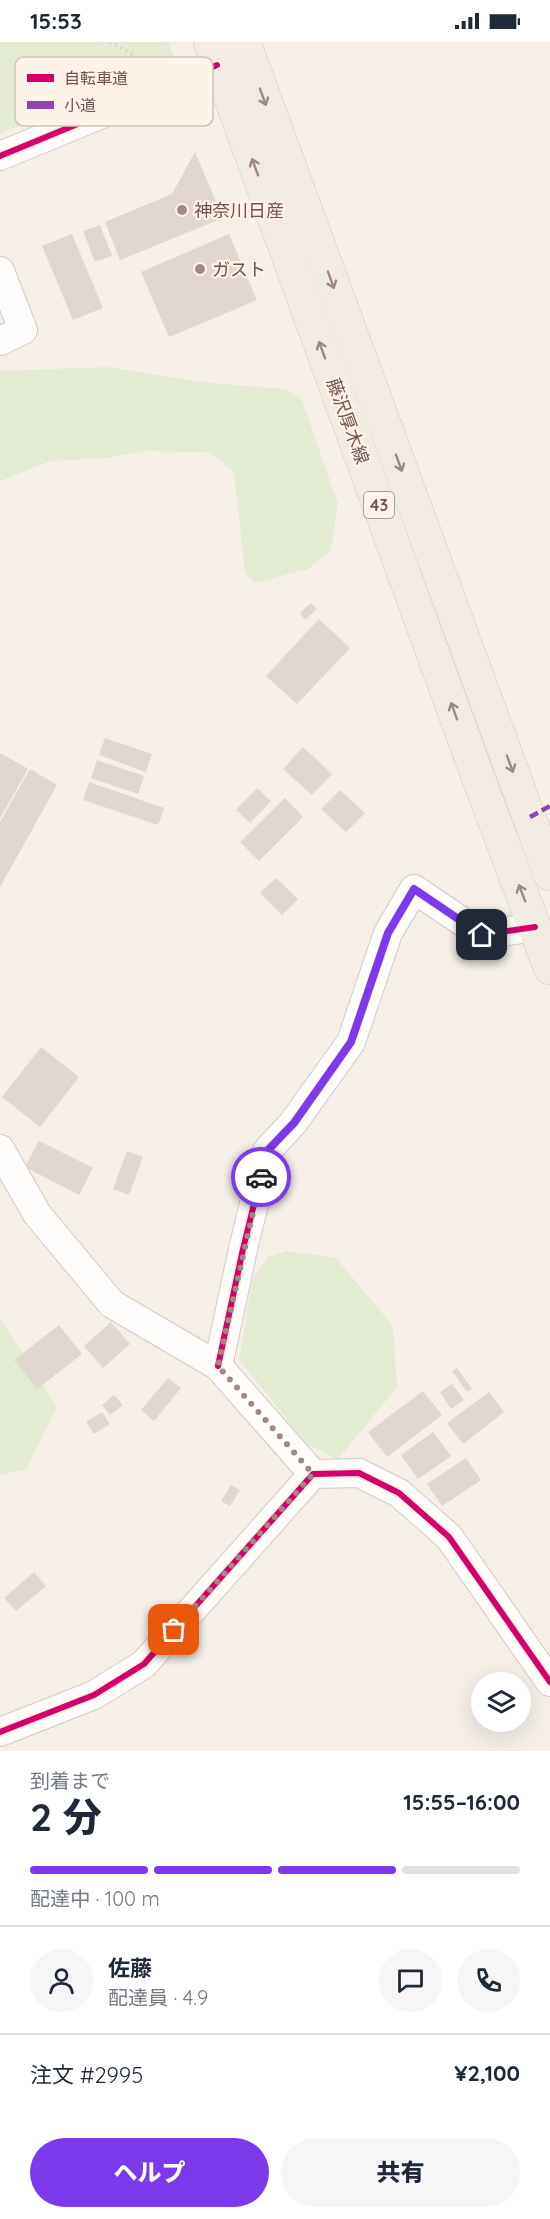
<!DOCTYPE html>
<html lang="ja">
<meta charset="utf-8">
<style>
body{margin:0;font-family:Quicksand,"Noto Sans JP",sans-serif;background:#f6f6f7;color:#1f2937;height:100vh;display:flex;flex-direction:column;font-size:22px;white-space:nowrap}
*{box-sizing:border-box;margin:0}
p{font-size:20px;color:#747a83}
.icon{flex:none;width:33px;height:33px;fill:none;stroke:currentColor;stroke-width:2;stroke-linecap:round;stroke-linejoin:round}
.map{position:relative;height:1709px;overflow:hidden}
.sheet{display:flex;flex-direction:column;background:#fff;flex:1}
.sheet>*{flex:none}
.fabs{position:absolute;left:471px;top:1630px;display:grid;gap:12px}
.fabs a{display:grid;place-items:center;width:60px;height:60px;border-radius:50%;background:#fff;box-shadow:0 6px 24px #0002;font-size:30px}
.pin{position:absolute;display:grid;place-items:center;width:51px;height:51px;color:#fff;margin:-26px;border-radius:12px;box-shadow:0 3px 9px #0006}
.courier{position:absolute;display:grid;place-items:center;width:60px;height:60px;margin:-30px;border:4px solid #7c3aed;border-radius:50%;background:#fff;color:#222;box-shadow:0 2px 8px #0007}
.summary em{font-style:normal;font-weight:800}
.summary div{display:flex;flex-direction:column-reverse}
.summary{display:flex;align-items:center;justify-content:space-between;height:102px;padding:0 30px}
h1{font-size:39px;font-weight:800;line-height:45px}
.bar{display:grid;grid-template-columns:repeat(4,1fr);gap:9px 6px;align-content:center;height:72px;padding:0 30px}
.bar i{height:8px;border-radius:4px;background:#e0e1e3}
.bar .selected{background:#7c3aed}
.bar p{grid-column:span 4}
.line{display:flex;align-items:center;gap:15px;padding:0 30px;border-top:2px solid #e0e1e3}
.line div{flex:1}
.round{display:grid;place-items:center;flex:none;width:63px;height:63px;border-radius:32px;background:#f6f6f7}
.cta{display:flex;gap:12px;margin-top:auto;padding:12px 30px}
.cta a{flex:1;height:69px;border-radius:36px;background:#7c3aed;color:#fff;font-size:24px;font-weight:800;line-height:69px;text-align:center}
.cta a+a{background:#f6f6f7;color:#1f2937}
.status{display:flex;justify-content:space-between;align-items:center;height:42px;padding:0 30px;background:#fff;direction:ltr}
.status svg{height:16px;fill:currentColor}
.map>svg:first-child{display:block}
.green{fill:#e3ebd3}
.building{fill:#e1d6d0}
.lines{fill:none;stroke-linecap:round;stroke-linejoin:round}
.minor-casing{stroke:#d4cac5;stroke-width:30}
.primary-casing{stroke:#d3cac5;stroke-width:34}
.path{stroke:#d6ceca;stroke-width:4;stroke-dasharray:1.5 4.5;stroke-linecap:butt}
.minor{stroke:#fefdfc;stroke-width:28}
.primary{stroke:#f1ebe4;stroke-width:33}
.quiet{stroke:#8e44ad;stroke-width:4.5;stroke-dasharray:9 4.5;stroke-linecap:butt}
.cycleway-casing{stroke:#fef3e8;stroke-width:10}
.cycleway{stroke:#d6006c;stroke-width:6}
.oneway{stroke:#9d8980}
.done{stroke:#9f8a81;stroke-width:6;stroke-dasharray:0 10.8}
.route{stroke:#7c3aed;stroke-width:8}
.poi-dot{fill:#9f8a81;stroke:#fef3e8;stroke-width:2}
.labels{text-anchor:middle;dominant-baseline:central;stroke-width:4.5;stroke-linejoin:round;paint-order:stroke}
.shield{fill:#fef3e8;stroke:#9b8479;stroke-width:1.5}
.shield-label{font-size:16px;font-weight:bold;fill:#70544a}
.poi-label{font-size:18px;fill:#70544a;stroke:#fef3e8;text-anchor:start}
.street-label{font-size:18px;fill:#70544a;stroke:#fef3e8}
.key{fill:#fef3e8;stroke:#d3c3b9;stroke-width:1.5}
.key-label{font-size:16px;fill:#70544a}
</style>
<div class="status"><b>15:53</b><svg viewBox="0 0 49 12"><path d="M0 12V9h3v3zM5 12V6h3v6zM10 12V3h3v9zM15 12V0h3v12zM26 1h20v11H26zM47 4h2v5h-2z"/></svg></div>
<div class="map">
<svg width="550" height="1709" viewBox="0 0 550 1709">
<rect width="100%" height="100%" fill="#f5efe8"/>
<!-- green -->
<g class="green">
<polygon points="0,0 169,0 175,19 0,92"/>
<polygon points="107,325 210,341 286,347 302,358 338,462 331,508 308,527 254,541 245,531 234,430 209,410 143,409 108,416 50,419 0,439 0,329"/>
<polygon points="287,1209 336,1216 393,1284 397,1345 338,1417 295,1397 287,1377 239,1318 252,1239 268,1215"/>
<polygon points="0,1276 57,1366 26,1427 0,1433"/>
</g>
<!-- building -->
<g class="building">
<polygon points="195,110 223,176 120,218 105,180 172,152"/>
<polygon points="100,183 112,214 95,220 83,189"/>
<polygon points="72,192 103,266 73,278 42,204"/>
<polygon points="229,192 257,258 169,295 141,230"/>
<polygon points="311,561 317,567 305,578 300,571"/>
<polygon points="319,577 350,606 297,662 266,634"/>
<polygon points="105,696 152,712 146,730 99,713"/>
<polygon points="303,705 332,732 312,753 283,727"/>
<polygon points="0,711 28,727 0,776"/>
<polygon points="97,718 144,734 138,752 91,736"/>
<polygon points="30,727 57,743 0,845 0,780"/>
<polygon points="89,740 164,766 158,783 83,758"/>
<polygon points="257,746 271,759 250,781 236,768"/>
<polygon points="340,748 365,771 346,790 321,767"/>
<polygon points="285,756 303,775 259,819 240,800"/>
<polygon points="276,836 298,857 282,873 260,851"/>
<polygon points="41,1005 79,1035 40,1085 2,1055"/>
<polygon points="39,1099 93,1126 79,1153 25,1125"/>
<polygon points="127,1109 143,1115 129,1153 113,1147"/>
<polygon points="111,1280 130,1302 103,1326 84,1304"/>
<polygon points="59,1283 82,1312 37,1347 14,1318"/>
<polygon points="457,1326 472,1347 467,1350 452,1329"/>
<polygon points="168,1336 181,1346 154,1379 141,1368"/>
<polygon points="452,1342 464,1358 451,1367 440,1350"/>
<polygon points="423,1349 442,1373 387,1415 368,1390"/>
<polygon points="489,1350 504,1370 463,1402 447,1381"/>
<polygon points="114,1353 123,1363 110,1373 102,1363"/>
<polygon points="102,1370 110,1382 94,1392 86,1380"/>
<polygon points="433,1390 451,1414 418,1437 401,1413"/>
<polygon points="466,1416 481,1438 442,1464 427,1442"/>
<polygon points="231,1443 240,1448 230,1464 221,1459"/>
<polygon points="34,1530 46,1544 16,1569 4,1556"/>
</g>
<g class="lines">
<!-- minor casing -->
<g class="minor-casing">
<g id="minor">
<polyline points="0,114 182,39 217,23"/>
<polyline points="0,229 23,288 0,299"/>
<polyline points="0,1107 37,1172 112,1262 218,1324 313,1432"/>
<polyline points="218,1324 243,1207 267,1109 293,1081 351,1000 388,891 414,847 482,893 535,885"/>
<polyline points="0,1690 94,1653 144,1622 313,1432 359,1431 399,1451 449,1495 550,1640"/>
</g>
</g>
<!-- primary casing -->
<g class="primary-casing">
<g id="primary">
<polyline points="210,0 479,738 550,926"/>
<polyline points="244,0 550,832"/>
</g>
</g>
<!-- path -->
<polyline class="path" points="110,0 149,22"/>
<!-- minor -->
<use href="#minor" class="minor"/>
<!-- primary -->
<use href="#primary" class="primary"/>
<!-- quiet -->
<polyline class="quiet" points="530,775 550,764"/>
<!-- cycleway casing -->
<g class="cycleway-casing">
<g id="cycleway">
<polyline points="0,114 182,39 217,23"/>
<polyline points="218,1324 243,1207 267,1109 293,1081 351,1000 388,891 414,847 482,893 535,885"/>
<polyline points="0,1690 94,1653 144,1622 313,1432 359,1431 399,1451 449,1495 550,1640"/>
</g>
</g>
<!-- cycleway -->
<use href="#cycleway" class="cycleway"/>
</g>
<!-- one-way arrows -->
<defs><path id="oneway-shaft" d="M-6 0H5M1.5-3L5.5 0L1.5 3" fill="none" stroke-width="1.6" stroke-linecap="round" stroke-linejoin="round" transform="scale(1.5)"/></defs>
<g class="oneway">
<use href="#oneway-shaft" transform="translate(263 55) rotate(70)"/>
<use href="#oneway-shaft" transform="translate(255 125) rotate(-110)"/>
<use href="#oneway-shaft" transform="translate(331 238) rotate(70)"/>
<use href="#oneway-shaft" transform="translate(322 308) rotate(-110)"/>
<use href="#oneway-shaft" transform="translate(399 421) rotate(70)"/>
<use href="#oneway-shaft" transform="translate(454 669) rotate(-110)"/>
<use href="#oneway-shaft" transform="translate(510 722) rotate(70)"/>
<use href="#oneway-shaft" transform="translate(522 851) rotate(-111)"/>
</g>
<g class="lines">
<!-- done -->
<polyline class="done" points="174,1588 313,1432 218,1324 261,1135"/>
<!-- route -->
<polyline class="route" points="261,1135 267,1109 294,1081 351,1000 388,891 414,847 482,893"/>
</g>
<!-- markers -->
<g class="poi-dot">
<circle cx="182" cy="168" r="6"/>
<circle cx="200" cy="227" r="6"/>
</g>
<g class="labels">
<!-- shield labels -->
<rect class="shield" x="364" y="450" width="30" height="26" rx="4.5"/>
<g class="shield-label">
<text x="379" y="463">43</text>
</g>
<!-- poi labels -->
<g class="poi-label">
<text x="194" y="168">神奈川日産</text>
<text x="212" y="227">ガスト</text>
</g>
<!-- street labels -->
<g class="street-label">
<text transform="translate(348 379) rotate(70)">藤沢厚木線</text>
</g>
</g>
<!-- legend -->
<rect x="15" y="15" width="198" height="69" rx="9" class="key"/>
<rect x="27" y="32" width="27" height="8" fill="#d6006c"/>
<rect x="27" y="59" width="27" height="8" fill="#8e44ad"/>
<g class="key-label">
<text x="64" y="42">自転車道</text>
<text x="64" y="69">小道</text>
</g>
</svg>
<div class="fabs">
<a><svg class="icon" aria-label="layers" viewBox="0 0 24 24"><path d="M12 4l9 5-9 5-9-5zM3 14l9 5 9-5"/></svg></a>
</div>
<div class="pin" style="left:174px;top:1588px;background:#ea580c"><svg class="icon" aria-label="bag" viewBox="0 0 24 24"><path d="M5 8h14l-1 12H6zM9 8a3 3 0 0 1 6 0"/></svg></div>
<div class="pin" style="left:482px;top:893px;background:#1f2937"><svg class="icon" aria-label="home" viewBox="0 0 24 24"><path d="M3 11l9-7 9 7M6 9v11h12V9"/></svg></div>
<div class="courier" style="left:261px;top:1135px"><svg class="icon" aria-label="car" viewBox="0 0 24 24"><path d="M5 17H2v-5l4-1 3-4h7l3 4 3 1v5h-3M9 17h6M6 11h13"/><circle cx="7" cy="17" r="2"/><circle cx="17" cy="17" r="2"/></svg></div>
</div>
<section class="sheet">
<div class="summary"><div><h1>2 分</h1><p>到着まで</p></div><em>15:55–16:00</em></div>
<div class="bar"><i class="selected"></i><i class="selected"></i><i class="selected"></i><i></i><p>配達中 · 100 m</p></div>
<div class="line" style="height:108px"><a class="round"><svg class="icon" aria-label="person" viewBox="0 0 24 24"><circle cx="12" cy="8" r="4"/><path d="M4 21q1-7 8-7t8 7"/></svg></a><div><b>佐藤</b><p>配達員 · 4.9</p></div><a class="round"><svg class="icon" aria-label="chat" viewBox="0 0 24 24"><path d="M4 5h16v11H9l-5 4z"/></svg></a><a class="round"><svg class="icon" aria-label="phone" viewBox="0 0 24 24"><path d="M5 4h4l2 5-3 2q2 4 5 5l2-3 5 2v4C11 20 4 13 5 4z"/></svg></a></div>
<div class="line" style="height:78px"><div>注文 #2995</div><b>¥2,100</b></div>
<div class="cta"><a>ヘルプ</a><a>共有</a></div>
</section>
